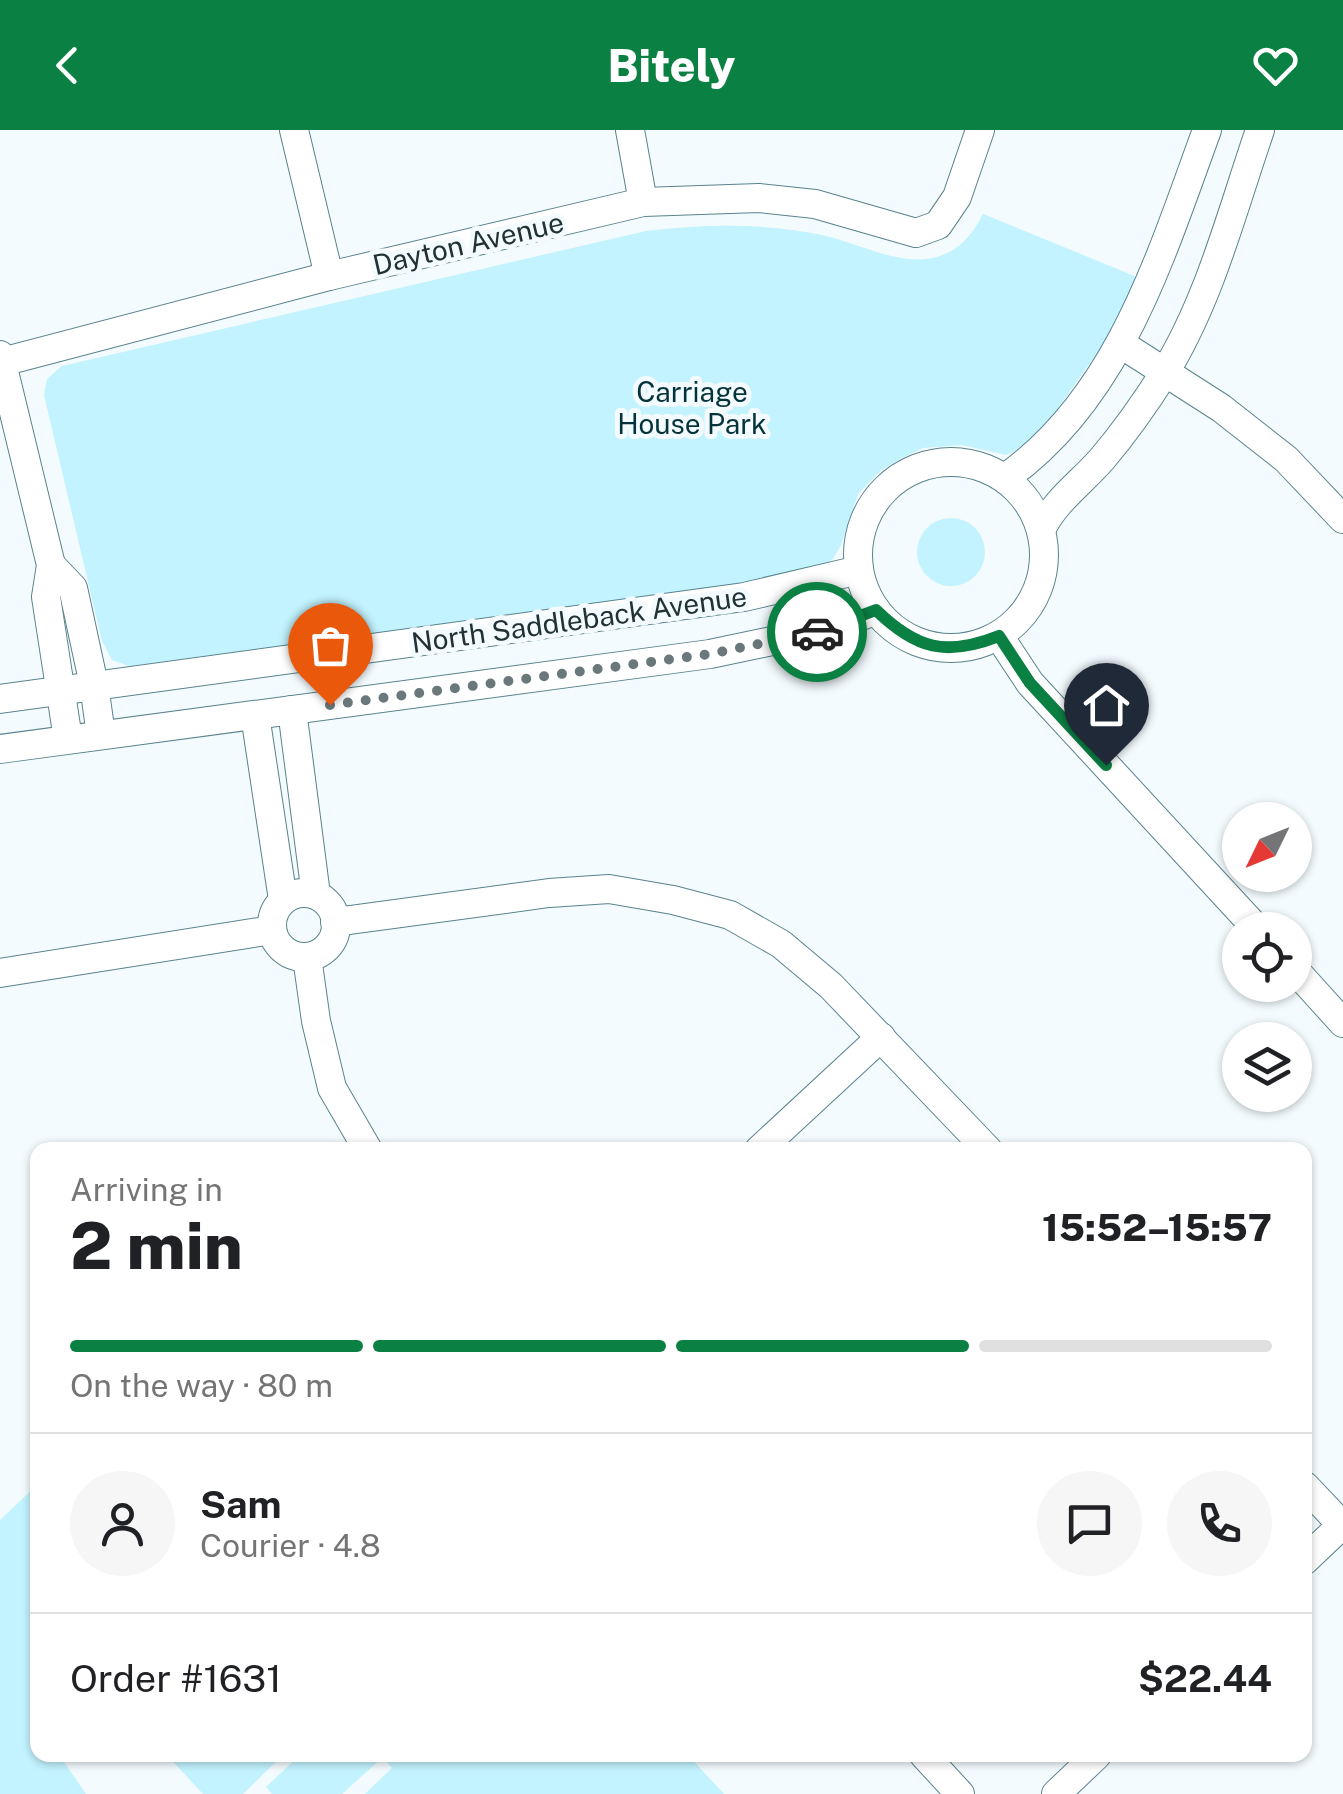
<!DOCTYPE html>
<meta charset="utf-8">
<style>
body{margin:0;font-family:"Public Sans",sans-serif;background:#f6f6f6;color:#202124;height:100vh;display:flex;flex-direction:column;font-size:38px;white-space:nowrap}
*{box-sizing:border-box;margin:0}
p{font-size:32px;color:#757577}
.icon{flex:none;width:55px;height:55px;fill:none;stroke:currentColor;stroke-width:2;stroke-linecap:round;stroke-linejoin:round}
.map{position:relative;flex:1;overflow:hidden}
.details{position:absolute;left:30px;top:1012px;width:1282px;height:620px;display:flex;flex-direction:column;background:#fff;border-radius:20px;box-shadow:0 2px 8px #0004}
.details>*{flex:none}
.needle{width:65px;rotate:227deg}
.buttons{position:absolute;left:1222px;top:672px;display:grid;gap:20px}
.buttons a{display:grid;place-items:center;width:90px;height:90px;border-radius:50%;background:#fff;box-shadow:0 2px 8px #0004;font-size:50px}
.pin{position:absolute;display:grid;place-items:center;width:85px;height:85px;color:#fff;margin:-102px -42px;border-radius:50% 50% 50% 0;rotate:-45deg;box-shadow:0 0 10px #0007}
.pin .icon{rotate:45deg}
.courier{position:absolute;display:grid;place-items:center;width:100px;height:100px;margin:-50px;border:8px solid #0b8043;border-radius:50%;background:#fff;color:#222;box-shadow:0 2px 12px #0007}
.summary em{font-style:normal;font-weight:800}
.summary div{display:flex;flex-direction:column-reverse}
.summary{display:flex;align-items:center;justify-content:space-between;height:170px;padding:0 40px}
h1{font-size:65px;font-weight:800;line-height:75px}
.bar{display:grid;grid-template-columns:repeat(4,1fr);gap:15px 10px;align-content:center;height:120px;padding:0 40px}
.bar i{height:12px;border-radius:8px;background:#e0e0e0}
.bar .selected{background:#0b8043}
.bar p{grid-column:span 4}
.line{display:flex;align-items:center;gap:25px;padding:0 40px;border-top:2px solid #e0e0e0}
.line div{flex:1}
.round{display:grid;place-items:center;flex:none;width:105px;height:105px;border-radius:52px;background:#f6f6f6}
header{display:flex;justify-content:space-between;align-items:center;height:130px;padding:0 40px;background:#0b8043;color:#fff;font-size:45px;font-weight:800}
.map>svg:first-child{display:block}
.green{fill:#c2f3fe}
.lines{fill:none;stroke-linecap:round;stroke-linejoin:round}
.street-casing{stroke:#59838d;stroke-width:30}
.street{stroke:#fff;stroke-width:28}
.done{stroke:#6a787c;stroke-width:10;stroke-dasharray:0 18}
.route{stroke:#0b8043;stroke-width:12}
.labels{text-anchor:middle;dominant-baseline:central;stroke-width:10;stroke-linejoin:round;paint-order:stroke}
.street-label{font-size:28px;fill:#203236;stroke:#f3fbfe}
.park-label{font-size:28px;fill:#04333b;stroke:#f3fbfe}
</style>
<header><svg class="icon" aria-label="back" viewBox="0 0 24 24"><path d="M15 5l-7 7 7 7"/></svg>Bitely<svg class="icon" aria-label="heart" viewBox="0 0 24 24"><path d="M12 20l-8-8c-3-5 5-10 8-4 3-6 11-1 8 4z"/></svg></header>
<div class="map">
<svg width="1343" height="1664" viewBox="0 0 1343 1664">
<rect width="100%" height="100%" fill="#f3fbfe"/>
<!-- green -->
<g class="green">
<path d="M983,84L1137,147L1111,203L1047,294L1017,320L1006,325L962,315L923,318L900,329L880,341L858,364L841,415L833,429L818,438L757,452L129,536L112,530L102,511L44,265L47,249L62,236L646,101C705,94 764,93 822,105C855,112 893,133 926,129C954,126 971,108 983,84Z"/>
<circle cx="951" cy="422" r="34"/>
<polygon points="37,1355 38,1625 59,1625 86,1664 0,1664 0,1390"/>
<polygon points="167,1625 283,1625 243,1664 203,1664"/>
<polygon points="300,1625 688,1625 724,1664 365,1664 392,1638 383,1627 342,1664 272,1664 266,1657"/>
</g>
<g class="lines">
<!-- street casing -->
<g class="street-casing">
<g id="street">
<polyline points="294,0 329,146"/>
<polyline points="630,0 643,72"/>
<polyline points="1121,214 1221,278 1286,329 1343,389"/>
<polyline points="0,225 51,435 46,467 68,609"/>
<polyline points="2,232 329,146 643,72 759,68 815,74 916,103 938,95 957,67 980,0"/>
<circle cx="951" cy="425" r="93"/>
<path d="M1005,348C1119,268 1161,125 1207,0"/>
<path d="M1042,398C1055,371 1082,352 1102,329C1125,302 1146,272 1165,242C1210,169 1232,81 1260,0"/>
<polyline points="51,435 73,458 94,555 101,605"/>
<polyline points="999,506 1030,553 1258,800"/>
<polyline points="0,569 744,467 859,440"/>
<polyline points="292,580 316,765"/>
<polyline points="255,585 283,770"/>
<polyline points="0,619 710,524 829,499 876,480"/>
<circle cx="304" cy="795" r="32"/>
<polyline points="335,792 549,763 609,759 673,770 730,785 781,814 831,856 988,1020"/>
<polyline points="307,827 316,891 332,958 368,1020"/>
<polyline points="1295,840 1343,893"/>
<polyline points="0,843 272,800"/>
<polyline points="759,1020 881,907"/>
<polyline points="1305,1356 1343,1396"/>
<polyline points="1305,1430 1342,1395"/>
<polyline points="924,1625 960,1664"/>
<polyline points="1056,1664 1097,1625"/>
</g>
</g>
<!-- street -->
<use href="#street" class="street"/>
</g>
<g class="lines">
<!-- done -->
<polyline class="done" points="330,575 710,524 817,502"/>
<!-- route -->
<path class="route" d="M817,502L876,480C916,519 946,527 999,506L1030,553L1106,635"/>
</g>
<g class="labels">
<!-- street labels -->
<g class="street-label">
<text transform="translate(468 113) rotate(-13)">Dayton Avenue</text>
<text transform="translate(579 489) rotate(-8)">North Saddleback Avenue</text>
</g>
<!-- park labels -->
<g class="park-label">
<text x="692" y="261">Carriage<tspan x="692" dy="32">House Park</tspan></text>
</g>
</g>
</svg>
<div class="buttons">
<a><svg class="needle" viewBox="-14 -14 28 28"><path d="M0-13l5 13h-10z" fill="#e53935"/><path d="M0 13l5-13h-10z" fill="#757577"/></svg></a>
<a><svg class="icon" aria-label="locate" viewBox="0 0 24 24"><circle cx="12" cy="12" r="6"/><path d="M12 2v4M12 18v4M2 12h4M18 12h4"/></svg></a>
<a><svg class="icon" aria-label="layers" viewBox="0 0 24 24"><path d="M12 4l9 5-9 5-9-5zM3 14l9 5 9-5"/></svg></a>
</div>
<div class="pin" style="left:330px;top:575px;background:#ea580c"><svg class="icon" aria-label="bag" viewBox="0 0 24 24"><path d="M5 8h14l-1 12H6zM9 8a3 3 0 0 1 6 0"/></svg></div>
<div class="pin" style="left:1106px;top:635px;background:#1f2937"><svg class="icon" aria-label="home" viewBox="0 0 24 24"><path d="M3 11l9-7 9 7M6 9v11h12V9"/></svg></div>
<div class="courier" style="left:817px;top:502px"><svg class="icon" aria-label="car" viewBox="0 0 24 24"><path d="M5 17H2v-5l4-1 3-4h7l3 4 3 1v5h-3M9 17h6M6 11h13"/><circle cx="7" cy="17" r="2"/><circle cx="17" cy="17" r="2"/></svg></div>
<section class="details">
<div class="summary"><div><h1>2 min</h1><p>Arriving in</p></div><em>15:52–15:57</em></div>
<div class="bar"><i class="selected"></i><i class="selected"></i><i class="selected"></i><i></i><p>On the way · 80 m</p></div>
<div class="line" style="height:180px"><a class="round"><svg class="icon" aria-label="person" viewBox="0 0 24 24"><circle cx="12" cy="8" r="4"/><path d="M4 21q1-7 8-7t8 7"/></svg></a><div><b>Sam</b><p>Courier · 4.8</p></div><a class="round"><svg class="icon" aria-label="chat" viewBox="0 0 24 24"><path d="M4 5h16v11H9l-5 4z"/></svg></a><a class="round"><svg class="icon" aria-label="phone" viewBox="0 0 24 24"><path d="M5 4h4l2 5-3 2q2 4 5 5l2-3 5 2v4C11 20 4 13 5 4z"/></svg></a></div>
<div class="line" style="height:130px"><div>Order #1631</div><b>$22.44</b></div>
</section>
</div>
